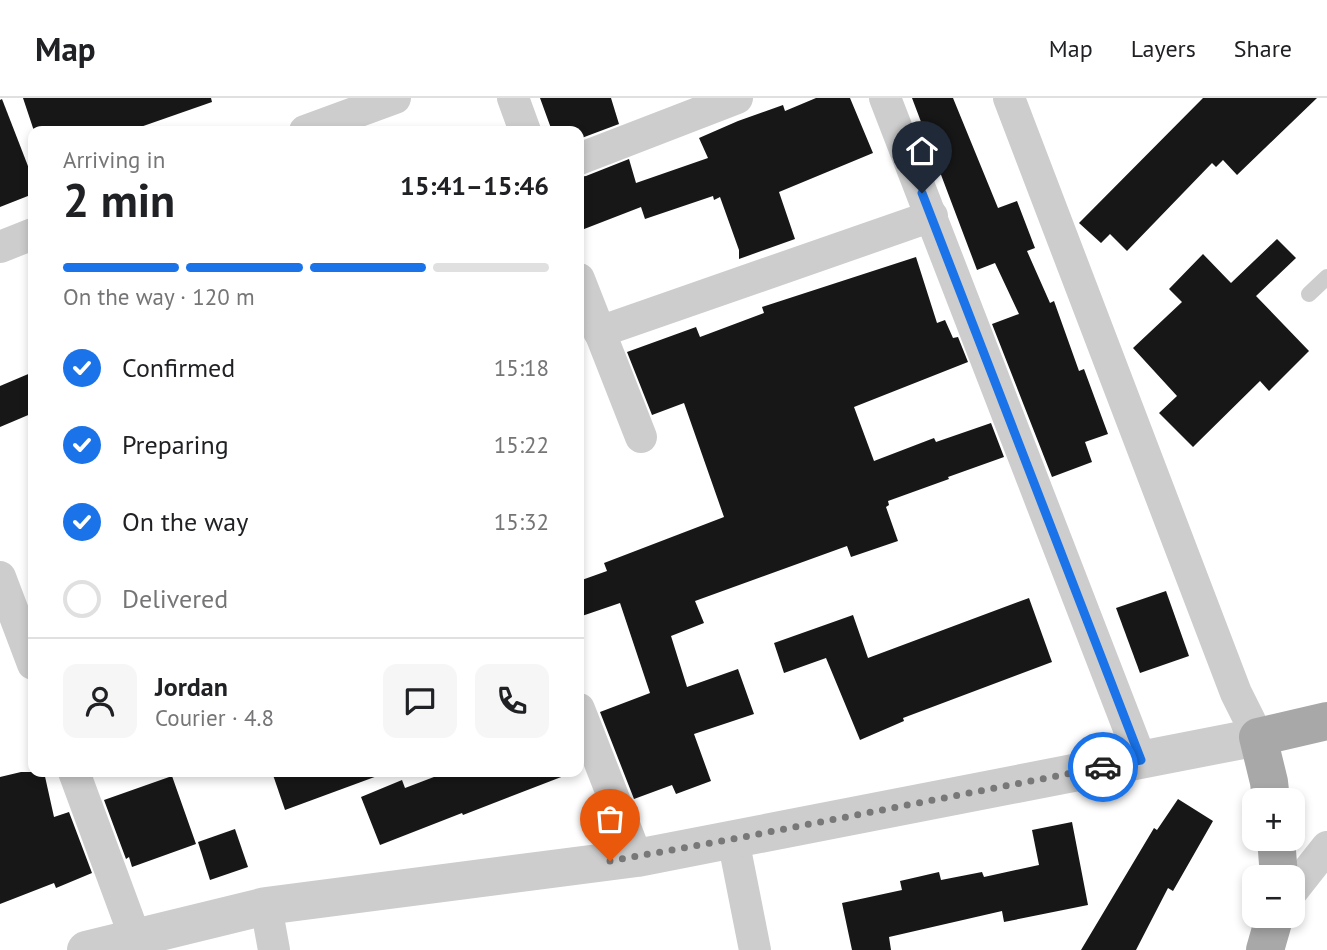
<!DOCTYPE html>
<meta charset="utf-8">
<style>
body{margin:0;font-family:"PT Sans",sans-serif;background:#f6f6f6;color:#202124;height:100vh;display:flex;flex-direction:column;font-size:26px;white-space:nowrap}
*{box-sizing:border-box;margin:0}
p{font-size:23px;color:#757577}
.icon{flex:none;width:38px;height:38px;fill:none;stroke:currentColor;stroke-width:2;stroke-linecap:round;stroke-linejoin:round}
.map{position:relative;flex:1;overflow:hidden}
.details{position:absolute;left:28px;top:28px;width:556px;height:651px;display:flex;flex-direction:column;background:#fff;border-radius:14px;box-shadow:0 4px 10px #0003}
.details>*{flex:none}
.tools{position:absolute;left:1242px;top:690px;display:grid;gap:14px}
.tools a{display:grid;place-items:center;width:63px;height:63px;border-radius:14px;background:#fff;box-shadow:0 4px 10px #0003;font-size:35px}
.pin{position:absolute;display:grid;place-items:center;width:60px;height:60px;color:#fff;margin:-72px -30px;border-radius:50% 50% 50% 0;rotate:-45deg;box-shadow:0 0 7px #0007}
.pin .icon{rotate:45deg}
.courier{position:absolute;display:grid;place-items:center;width:70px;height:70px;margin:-35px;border:5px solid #1a73e8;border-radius:50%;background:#fff;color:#222;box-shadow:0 2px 9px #0007}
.headline em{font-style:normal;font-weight:600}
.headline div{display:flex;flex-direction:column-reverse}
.headline{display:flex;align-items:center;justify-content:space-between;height:119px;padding:0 35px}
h1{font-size:46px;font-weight:600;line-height:52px}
.bar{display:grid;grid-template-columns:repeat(4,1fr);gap:10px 7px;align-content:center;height:84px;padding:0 35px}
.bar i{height:9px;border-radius:5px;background:#e0e0e0}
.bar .selected{background:#1a73e8}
.bar p{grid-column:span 4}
.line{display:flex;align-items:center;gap:18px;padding:0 35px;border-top:2px solid #e0e0e0}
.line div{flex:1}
.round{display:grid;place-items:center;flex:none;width:74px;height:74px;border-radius:14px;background:#f6f6f6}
ol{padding:0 35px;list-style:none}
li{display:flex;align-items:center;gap:21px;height:77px}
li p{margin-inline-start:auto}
li .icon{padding:7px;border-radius:50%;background:#1a73e8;color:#fff;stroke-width:4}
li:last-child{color:#757577}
li i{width:38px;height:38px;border:4px solid #e0e0e0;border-radius:50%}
header{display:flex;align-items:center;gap:42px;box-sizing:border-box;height:98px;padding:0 35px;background:#fff;border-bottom:2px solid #e0e0e0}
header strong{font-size:33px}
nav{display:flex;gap:38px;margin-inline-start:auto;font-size:24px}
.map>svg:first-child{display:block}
.building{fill:#171717}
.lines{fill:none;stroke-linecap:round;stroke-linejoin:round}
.service{stroke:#cdcdcd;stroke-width:16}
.minor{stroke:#cdcdcd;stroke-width:32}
.tertiary{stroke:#cdcdcd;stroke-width:38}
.primary{stroke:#a8a8a8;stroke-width:38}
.done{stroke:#787878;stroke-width:7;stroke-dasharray:0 12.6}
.route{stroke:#1a73e8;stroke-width:9}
</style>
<header>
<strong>Map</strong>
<nav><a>Map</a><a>Layers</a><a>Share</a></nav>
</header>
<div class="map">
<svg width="1327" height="852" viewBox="0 0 1327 852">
<rect width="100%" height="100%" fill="#fff"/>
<!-- building -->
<g class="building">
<polygon points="23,0 211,0 212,4 129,33 34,33"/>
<polygon points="540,0 611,0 619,26 579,41 579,33 552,33"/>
<polygon points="816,0 850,0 873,55 779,94 795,141 739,161 739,152 720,99 714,102 713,98 645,121 641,109 579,133 579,79 586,78 629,61 636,85 708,60 699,40 738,23 783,7 785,13"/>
<polygon points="912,0 953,0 998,110 1017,103 1035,150 1027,153 1050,205 1054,203 1079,273 1084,271 1108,336 1085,344 1092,364 1052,379 992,226 1019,216 995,165 977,172"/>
<polygon points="1203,0 1317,0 1237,77 1223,62 1216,69 1212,65 1127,153 1110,136 1101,145 1079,125"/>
<polygon points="2,1 33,81 33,96 0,109 0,2"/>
<polygon points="1277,141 1296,160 1256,198 1309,253 1269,293 1260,283 1193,349 1159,315 1177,298 1133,250 1182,204 1169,191 1203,156 1231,185"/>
<polygon points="916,159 937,225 945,222 953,240 958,239 968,264 854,309 874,363 934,340 936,344 991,325 1004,359 948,379 949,381 888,403 889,407 886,409 898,443 851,459 847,448 695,503 704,525 671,538 687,589 738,571 754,616 694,636 711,683 676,696 672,687 634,701 600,614 650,595 620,505 579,519 579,483 607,473 604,465 724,419 684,305 652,317 627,254 696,229 700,239 764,215 762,209"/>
<polygon points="33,274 33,315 0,329 0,288"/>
<polygon points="1166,493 1189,558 1140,575 1116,510"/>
<polygon points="1029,500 1052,564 903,620 904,623 860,642 826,560 784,575 774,545 853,517 868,560"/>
<polygon points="21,674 44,674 54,719 69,714 92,775 56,790 54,785 0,806 0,679"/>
<polygon points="272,674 379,674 380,677 285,712"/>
<polygon points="447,674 569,674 569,676 463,717 462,715 380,747 361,699 402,682 405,690"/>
<polygon points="172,678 196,746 132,769 129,759 126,761 104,702"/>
<polygon points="1178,701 1213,723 1173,793 1168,790 1136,852 1081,852 1154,730 1157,732"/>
<polygon points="1072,724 1088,807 1004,824 1002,813 889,839 891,852 852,852 842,805 902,792 900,783 939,774 941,782 982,774 984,779 1039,767 1032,732"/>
<polygon points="235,731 248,769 210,782 198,744"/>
</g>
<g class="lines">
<!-- service -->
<polyline class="service" points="1309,196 1327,179"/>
<!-- minor -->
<g class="minor">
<polyline points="513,0 525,33"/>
<polyline points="885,0 1141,662"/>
<polyline points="1009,0 1236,595 1258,639"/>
<polyline points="305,33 395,0"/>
<polyline points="579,61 737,0"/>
<polyline points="0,149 33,136"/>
<polyline points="579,181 641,339"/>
<polyline points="599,234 932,118"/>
<polyline points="0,479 33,566"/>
<polyline points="579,611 637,760"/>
<polyline points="74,674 135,839"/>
<polyline points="733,741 755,852"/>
<polyline points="1293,792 1327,749"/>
<polyline points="266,808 274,852"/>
</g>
<!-- tertiary -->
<polyline class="tertiary" points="86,852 266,808 637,760 1258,639"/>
<!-- primary -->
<g class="primary">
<polyline points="1271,702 1269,684 1258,639 1327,623"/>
<polyline points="1276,740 1279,779"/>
<polyline points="1265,852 1275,817"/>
</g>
</g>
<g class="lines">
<!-- done -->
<polyline class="done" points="610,763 733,741 1103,669"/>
<!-- route -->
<polyline class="route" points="922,95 1141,662 1103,669"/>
</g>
</svg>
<div class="tools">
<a>+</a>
<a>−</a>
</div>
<div class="pin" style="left:610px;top:763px;background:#ea580c"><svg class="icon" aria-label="bag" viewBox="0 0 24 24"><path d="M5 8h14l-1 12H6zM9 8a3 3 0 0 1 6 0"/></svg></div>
<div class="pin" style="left:922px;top:95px;background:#1f2937"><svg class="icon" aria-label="home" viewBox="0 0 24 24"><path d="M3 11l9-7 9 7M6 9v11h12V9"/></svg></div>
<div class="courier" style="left:1103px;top:669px"><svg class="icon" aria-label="car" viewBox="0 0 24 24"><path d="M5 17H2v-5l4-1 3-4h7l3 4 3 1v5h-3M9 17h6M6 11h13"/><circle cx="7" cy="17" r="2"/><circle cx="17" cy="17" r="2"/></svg></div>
<section class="details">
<div class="headline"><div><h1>2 min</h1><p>Arriving in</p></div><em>15:41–15:46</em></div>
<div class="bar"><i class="selected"></i><i class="selected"></i><i class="selected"></i><i></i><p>On the way · 120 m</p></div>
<ol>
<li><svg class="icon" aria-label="check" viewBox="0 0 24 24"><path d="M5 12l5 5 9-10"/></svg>Confirmed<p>15:18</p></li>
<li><svg class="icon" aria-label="check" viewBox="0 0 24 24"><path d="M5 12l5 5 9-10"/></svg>Preparing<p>15:22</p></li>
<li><svg class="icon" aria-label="check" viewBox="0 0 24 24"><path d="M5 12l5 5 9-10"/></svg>On the way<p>15:32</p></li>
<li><i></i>Delivered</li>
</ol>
<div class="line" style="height:126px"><a class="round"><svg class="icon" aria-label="person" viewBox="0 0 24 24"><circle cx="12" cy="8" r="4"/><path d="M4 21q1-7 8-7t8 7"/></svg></a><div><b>Jordan</b><p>Courier · 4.8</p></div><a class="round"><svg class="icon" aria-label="chat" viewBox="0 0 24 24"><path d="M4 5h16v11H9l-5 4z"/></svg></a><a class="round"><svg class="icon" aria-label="phone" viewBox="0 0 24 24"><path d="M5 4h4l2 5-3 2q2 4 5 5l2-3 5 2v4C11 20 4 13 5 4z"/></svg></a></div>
</section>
</div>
